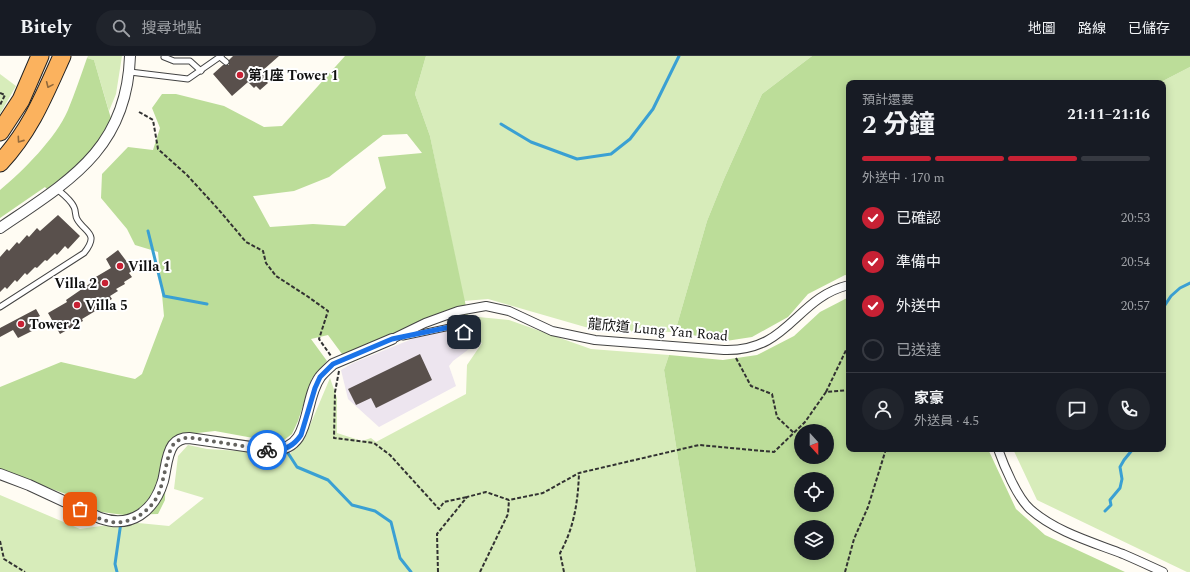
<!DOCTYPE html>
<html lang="zh-TW">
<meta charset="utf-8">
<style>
body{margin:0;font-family:Spectral,"Noto Sans TC",serif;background:#20242c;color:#f1f3f6;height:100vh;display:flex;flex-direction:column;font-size:15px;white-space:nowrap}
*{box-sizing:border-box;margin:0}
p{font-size:13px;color:#9ea1a6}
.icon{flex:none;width:22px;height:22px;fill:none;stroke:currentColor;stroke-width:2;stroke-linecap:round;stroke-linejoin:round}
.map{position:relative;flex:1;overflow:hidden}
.details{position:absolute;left:846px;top:24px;width:320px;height:372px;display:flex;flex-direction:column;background:#171b24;border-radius:8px;box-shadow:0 2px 10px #0003}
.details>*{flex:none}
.needle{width:26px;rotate:159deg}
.tools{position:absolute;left:794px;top:368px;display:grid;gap:8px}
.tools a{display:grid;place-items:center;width:40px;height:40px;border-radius:50%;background:#171b24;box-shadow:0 2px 10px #0003;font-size:20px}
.pin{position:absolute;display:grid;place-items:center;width:34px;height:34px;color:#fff;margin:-17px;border-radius:8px;box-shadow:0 2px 6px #0006}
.courier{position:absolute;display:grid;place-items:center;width:40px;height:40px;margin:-20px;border:3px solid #1a73e8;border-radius:50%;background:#fff;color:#222;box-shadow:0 1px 5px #0007}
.overview em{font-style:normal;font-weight:700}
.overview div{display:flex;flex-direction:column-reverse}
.overview{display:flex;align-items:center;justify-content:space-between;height:68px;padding:0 16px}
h1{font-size:26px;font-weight:700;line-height:30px}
.bar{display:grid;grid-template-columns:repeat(4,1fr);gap:6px 4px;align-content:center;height:48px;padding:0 16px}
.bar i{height:5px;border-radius:3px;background:#363941}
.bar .selected{background:#c72134}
.bar p{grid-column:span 4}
.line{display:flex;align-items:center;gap:10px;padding:0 16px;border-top:1px solid #363941}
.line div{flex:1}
.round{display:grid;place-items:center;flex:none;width:42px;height:42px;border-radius:21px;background:#20242c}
ol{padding:0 16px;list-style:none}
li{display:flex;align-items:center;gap:12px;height:44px}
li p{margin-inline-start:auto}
li .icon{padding:4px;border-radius:50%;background:#c72134;color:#fff;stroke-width:4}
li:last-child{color:#9ea1a6}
li i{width:22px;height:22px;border:2px solid #363941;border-radius:50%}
header{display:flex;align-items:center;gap:24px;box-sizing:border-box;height:56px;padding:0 20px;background:#171b24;border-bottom:1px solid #363941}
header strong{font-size:19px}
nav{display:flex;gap:22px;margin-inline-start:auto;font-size:14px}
.search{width:280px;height:36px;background:#20242c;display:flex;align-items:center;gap:10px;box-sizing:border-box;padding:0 14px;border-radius:22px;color:#9ea1a6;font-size:15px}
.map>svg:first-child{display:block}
.industrial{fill:#ede5ef}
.green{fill:#d7ecba}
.forest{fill:#bcdd99;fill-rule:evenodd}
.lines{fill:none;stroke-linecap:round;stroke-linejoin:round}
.stream{stroke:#3aa0d3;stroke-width:3}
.building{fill:#59504c}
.service-casing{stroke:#434343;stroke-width:7}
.pedestrian-casing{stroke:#434343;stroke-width:10}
.minor-casing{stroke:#434343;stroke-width:12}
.trunk-casing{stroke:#212121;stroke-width:19}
.path{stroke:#323232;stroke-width:2;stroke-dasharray:4 2;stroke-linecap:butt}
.service{stroke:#fff;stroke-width:5}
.pedestrian{stroke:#fff;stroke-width:8}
.minor{stroke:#fff;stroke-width:10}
.trunk{stroke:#fbb25e;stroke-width:17}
.oneway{stroke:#91693b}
.done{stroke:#64635f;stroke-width:4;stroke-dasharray:0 7.2}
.route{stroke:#1a73e8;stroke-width:5}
.poi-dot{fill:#c72134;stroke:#fff;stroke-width:1.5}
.labels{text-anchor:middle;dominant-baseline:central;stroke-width:4;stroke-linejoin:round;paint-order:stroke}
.poi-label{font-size:14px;font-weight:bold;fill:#101010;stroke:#fff;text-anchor:start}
.street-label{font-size:14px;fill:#101010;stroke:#fff}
</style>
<header>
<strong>Bitely</strong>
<div class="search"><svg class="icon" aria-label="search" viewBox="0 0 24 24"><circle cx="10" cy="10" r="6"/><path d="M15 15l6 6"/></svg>搜尋地點</div>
<nav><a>地圖</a><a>路線</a><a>已儲存</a></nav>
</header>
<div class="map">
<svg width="1190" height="516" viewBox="0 0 1190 516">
<rect width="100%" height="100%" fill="#fffcf3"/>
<!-- industrial -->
<polygon class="industrial" points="480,265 481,284 453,305 449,310 456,330 379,371 348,343 341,314 353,307 439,272 440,269 461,270"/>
<!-- green -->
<g class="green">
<polygon points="88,0 122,0 116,38 109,55 94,4 87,2"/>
<polygon points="426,0 812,0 762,38 724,123 707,165 675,276 599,275 488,243 464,245 430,80 415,38"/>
<polygon points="1190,11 1190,516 1187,516 1037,444 1013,393 1163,393 1163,27 1159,27"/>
<polygon points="0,18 16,30 0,58"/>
<polygon points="468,260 509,264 591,293 669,299 664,314 696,516 0,516 0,439 80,473 128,466 169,470 204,442 174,433 178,400 188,389 207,393 290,398 305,381 330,322 337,342 337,377 362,385 371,382 376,386 466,338 467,309 482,287"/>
</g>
<!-- forest -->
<g class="forest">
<path d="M345,0H426L415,38L430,80L468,260L482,287L445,263L355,297L342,298L328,279L311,283L327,305L312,322L298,365L292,378L280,387L215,375L179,379L166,394L165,444L158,458L124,459L94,455L69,439L0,415V331L61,306L135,323L142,318L164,260L158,196L135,189L127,173L101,142L102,118L128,91L153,94L160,72L152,52L162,38H176L224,50L264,71L282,70ZM407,78L422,97L378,101L386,132L345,170L313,168L270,171L253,140L294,135L329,121L383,79Z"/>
<polygon points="812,0 1190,0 1190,11 1159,27 849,27 849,220 845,219 808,238 788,261 752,281 726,285 675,276 707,165 724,123 762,38"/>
<path d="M87,2L94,4L112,66C93,96 76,112 47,133L45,131L0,162V134C23,115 56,82 68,54C75,37 81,19 87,2Z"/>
<path d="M849,241V393H988L1016,453L1045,479L1125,516H696L664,314L669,299L723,304L757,299L794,280L820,256ZM801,375H827V401H801ZM801,423H827V449H801ZM801,471H827V497H801Z"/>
</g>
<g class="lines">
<!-- stream -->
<g class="stream">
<polyline points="501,68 531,86 577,103 611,98 630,83 653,53 679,0"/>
<polyline points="148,175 164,240 207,248"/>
<polyline points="1163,252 1171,240 1180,232 1190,227"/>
<polyline points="286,394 297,411 328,424 352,449 375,455 391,466 400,502 411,516"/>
<polyline points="1105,455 1111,449 1110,444 1120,432 1122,423 1120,411 1124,404 1133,393"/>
<polyline points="117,516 115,508 121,466"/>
</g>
</g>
<!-- building -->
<g class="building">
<polygon points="233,0 279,0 262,15 267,21 264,23 268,27 260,34 256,30 254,32 248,26 232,40 213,18 223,9 229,9 229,4"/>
<polygon points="58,159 80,180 68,193 65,190 57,199 55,197 47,205 45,204 37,212 35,211 27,219 25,217 17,226 15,224 7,233 5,231 0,236 0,201 7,193 9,195 17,186 19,188 27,179 29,181 37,172 40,175"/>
<polygon points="118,194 133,214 129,217 132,221 124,226 125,228 116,233 118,235 110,240 112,243 96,252 97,254 82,263 83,265 60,278 48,257 67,246 66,244 95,224 94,222 111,212 106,203"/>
<polygon points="36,253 40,260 32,264 36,273 18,282 13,274 0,281 0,272"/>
<polygon points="420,298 432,324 376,352 371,342 356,349 348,333"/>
</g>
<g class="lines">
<!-- service casing -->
<g class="service-casing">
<g id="service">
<polyline points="164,1 174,5 190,5 201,15"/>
<polyline points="220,1 226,6"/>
<polyline points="130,16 188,23 221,0"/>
<path d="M0,251L84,197C100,177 85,177 77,163C75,160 76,155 74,151C71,144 63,138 57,133"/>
<polyline points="403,281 450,271 456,276 464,276"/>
</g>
</g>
<!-- pedestrian casing -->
<g class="pedestrian-casing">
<g id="pedestrian">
<path d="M392,283L425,267L458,255L486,250L509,255L552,275L595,284L724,294C789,296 795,242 849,229"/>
<path d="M998,393C1004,410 1017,441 1030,453C1056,476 1092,486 1123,498C1137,504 1150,510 1163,516"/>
</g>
</g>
<!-- minor casing -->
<g class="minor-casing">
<g id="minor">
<path d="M0,172C69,125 127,93 130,0"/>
<path d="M0,418L29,429L100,462C131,473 154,455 163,425C166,414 166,399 173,389C177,384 183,382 189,382L272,394C313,394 302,346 320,321C324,316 329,312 333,308L392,283"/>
</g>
</g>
<!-- trunk casing -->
<g class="trunk-casing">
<g id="trunk">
<polyline points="0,76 21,44 40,0"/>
<path d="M0,107C30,75 44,40 62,0"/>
</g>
</g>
<!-- path -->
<g class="path">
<polyline points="0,37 5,39 0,49"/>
<polyline points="139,56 153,64 158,93 187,119 219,154 246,186 263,195 266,207 276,220 307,240 328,255 319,283 331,300"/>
<polyline points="736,302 751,330 772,338 777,361 794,377"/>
<polyline points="339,315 335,336 334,382 374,387 390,399 439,453 444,446 467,441"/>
<polyline points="826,336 849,288"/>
<polyline points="0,485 4,503 25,516"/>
<polyline points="438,516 437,478 467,441 486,436 509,444 543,437 579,417 699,389 774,396 805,366 826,336 849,334"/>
<polyline points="480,516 508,458 509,444"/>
<path d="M564,516L560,497C574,472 578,446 579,417"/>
<polyline points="845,516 854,483 868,451 886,393"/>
</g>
<!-- service -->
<use href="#service" class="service"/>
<!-- pedestrian -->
<use href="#pedestrian" class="pedestrian"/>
<!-- minor -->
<use href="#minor" class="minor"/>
<!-- trunk -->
<use href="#trunk" class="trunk"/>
</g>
<!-- one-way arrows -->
<defs><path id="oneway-chevron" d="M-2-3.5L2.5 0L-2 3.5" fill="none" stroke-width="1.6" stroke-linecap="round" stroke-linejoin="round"/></defs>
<g class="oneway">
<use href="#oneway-chevron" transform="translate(49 29) rotate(114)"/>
<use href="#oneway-chevron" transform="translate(20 84) rotate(125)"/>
</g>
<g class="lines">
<!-- done -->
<path class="done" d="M80,453C90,458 100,464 111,466C131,469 151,455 159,437C164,423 166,407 171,392C176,383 184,381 193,382L267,394"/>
<!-- route -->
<path class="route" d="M267,394C281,396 293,391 301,379L315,332L320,321L333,308L392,283L450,271L456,276H464"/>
</g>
<!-- markers -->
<g class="poi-dot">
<circle cx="240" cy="19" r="4"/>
<circle cx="120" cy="210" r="4"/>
<circle cx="105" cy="227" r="4"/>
<circle cx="77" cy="249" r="4"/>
<circle cx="21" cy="268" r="4"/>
</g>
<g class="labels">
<!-- poi labels -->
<g class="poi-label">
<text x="248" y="19">第1座 Tower 1</text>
<text x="128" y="210">Villa 1</text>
<text x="97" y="227" text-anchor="end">Villa 2</text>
<text x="85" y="249">Villa 5</text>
<text x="29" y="268">Tower 2</text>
</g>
<!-- street labels -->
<g class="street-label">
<text transform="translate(658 274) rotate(5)">龍欣道 Lung Yan Road</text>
</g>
</g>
</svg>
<div class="tools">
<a><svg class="needle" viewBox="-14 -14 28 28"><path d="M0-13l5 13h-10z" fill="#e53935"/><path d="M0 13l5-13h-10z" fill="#9ea1a6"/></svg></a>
<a><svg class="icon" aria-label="locate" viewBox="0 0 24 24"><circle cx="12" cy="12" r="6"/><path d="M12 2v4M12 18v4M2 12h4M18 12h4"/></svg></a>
<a><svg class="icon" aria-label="layers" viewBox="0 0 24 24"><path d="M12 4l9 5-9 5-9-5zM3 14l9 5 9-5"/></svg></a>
</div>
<div class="pin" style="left:80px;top:453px;background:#ea580c"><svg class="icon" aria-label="bag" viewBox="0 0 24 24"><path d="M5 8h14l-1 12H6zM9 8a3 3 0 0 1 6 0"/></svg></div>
<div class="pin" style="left:464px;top:276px;background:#1f2937"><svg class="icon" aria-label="home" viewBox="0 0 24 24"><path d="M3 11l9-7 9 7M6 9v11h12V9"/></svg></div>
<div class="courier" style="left:267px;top:394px"><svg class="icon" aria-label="bike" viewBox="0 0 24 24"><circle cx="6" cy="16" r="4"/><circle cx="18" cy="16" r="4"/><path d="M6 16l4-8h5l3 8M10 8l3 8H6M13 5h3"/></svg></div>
<section class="details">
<div class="overview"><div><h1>2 分鐘</h1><p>預計還要</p></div><em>21:11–21:16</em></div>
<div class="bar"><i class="selected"></i><i class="selected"></i><i class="selected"></i><i></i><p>外送中 · 170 m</p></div>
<ol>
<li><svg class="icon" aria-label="check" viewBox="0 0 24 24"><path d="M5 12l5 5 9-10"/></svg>已確認<p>20:53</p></li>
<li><svg class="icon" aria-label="check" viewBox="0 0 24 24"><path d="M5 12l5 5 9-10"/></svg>準備中<p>20:54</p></li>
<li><svg class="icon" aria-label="check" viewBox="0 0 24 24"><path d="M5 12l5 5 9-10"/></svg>外送中<p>20:57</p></li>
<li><i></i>已送達</li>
</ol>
<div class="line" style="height:72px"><a class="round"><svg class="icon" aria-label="person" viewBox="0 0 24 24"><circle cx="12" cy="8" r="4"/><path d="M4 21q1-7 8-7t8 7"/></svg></a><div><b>家豪</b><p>外送員 · 4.5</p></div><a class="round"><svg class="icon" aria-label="chat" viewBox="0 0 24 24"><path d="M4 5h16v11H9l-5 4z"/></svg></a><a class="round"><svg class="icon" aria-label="phone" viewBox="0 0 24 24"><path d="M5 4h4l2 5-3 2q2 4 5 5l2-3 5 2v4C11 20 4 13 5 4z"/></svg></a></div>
</section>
</div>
